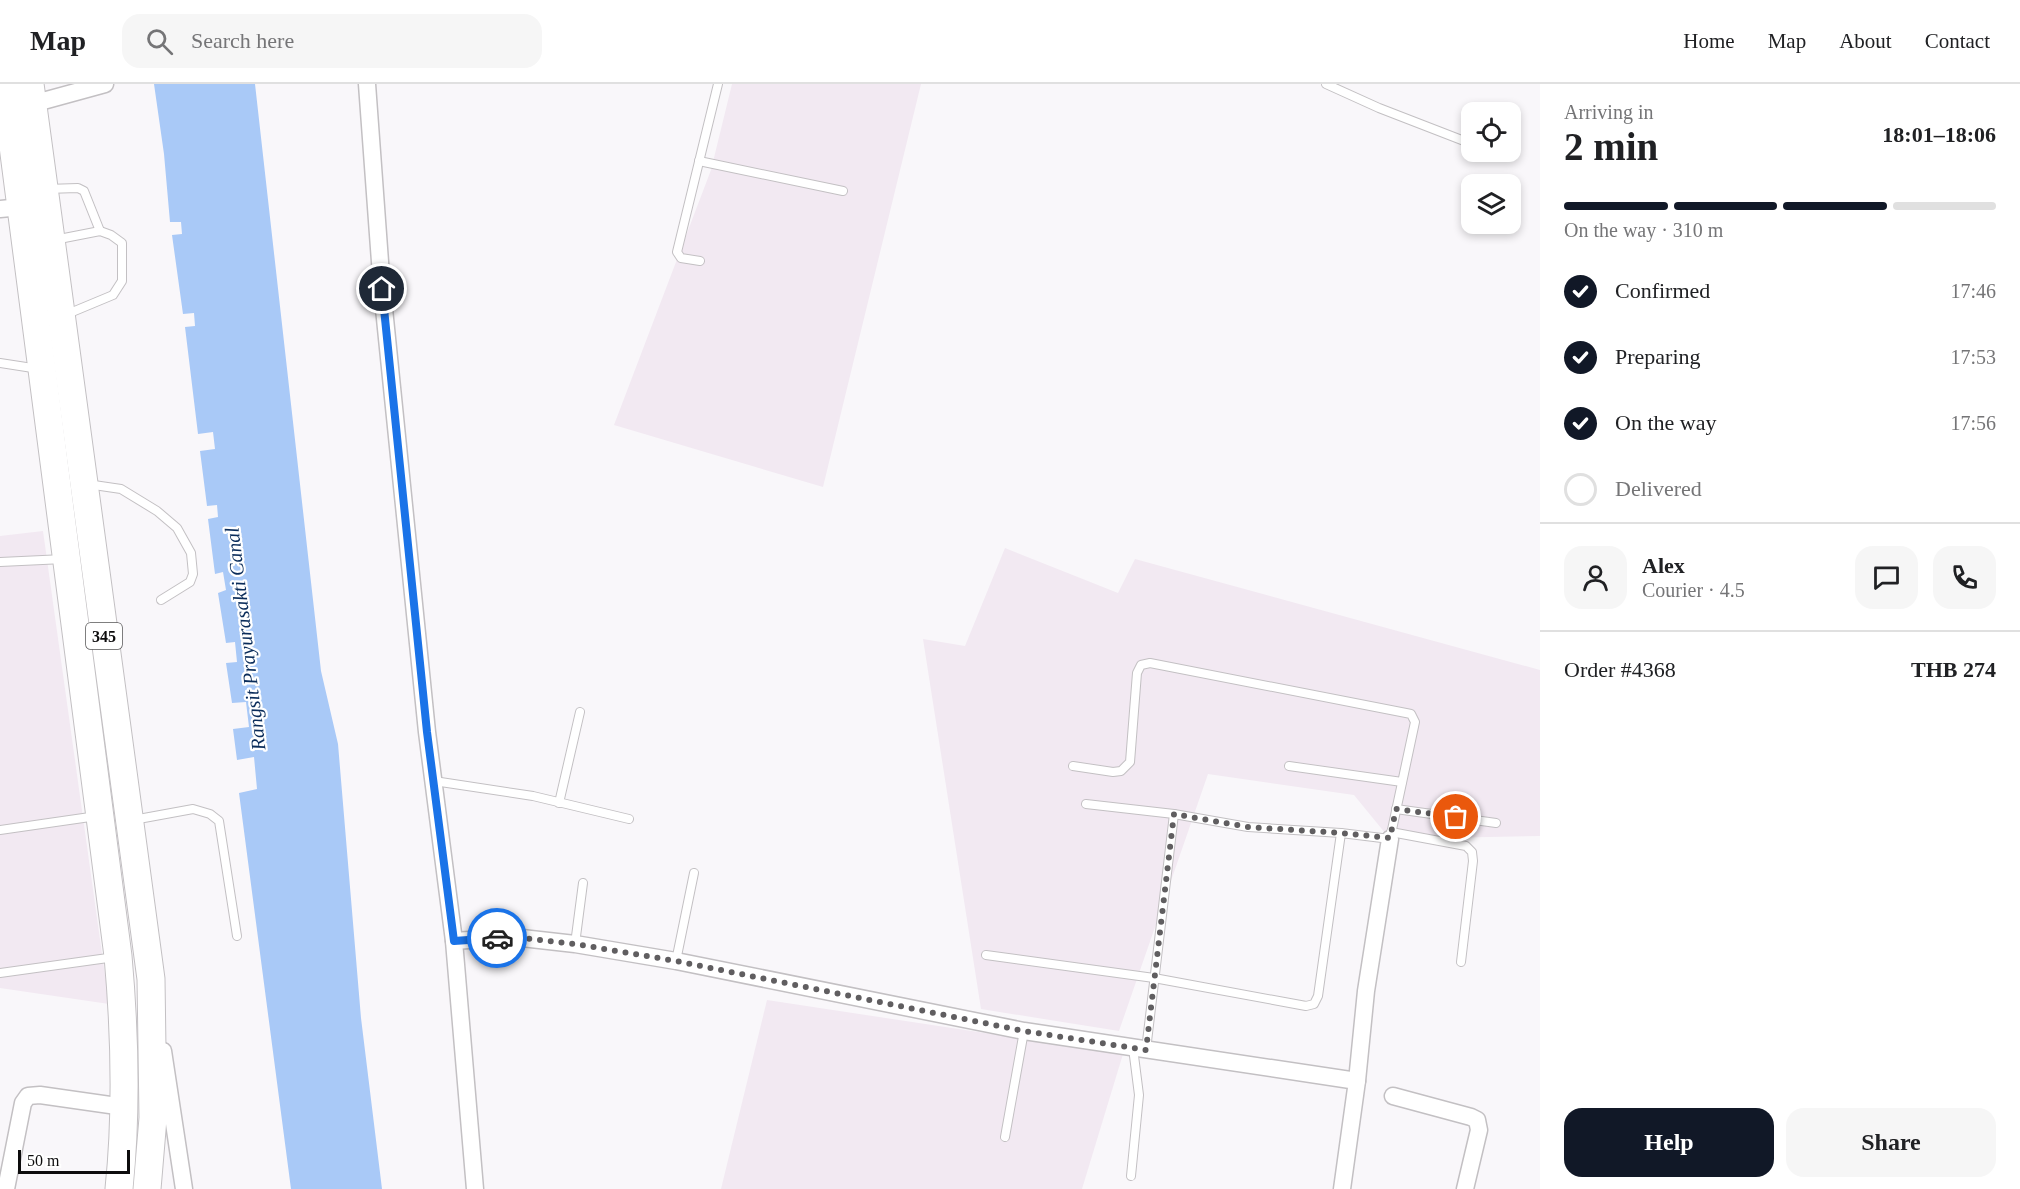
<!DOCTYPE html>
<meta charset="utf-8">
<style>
body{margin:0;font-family:"Times New Roman",serif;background:#f6f6f6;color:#202124;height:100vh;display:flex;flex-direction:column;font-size:22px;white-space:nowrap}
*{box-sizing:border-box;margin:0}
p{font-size:20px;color:#757577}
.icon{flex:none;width:33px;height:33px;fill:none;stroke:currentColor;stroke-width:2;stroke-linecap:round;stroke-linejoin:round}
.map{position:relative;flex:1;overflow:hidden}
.details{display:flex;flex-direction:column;background:#fff;width:480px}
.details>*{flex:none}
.tools{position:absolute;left:1461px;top:18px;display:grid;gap:12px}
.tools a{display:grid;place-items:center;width:60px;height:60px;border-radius:12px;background:#fff;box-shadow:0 3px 9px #0003;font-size:30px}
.scale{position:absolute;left:18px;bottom:15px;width:112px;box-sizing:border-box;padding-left:6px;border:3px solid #0d0c0d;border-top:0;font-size:16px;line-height:21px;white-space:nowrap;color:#0d0c0d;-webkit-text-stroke:4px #fff;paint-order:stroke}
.pin{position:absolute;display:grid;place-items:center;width:51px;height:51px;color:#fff;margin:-26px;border:3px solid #fff;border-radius:50%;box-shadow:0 2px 6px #0007}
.courier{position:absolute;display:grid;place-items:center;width:60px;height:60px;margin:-30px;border:4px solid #1a73e8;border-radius:50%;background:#fff;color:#222;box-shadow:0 2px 8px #0007}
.summary em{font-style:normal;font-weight:600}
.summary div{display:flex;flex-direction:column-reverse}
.summary{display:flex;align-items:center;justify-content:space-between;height:102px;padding:0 24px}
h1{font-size:39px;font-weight:600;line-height:45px}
.bar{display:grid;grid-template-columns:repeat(4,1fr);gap:9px 6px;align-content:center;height:72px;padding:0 24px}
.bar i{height:8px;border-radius:4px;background:#e0e0e0}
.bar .selected{background:#111827}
.bar p{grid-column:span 4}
.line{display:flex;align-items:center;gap:15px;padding:0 24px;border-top:2px solid #e0e0e0}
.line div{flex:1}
.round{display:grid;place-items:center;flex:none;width:63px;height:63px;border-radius:18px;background:#f6f6f6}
ol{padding:0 24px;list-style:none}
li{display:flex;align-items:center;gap:18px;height:66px}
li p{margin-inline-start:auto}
li .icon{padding:6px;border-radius:50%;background:#111827;color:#fff;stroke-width:4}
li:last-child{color:#757577}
li i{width:33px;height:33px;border:3px solid #e0e0e0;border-radius:50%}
.primary-button{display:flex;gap:12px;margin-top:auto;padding:12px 24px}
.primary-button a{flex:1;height:69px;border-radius:18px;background:#111827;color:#fff;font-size:24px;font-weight:600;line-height:69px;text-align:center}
.primary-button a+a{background:#f6f6f6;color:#202124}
header{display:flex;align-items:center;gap:36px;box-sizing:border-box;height:84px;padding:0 30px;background:#fff;border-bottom:2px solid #e0e0e0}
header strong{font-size:28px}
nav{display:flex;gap:33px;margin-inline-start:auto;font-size:21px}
.search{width:420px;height:54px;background:#f6f6f6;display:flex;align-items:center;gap:15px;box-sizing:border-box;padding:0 21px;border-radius:18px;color:#757577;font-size:22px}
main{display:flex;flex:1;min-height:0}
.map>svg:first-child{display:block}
.built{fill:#f2e9f2}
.water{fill:#a9c9f7}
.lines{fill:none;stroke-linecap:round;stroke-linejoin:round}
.lane-casing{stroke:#c3c0c3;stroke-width:10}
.street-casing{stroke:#c3c0c3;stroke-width:19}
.primary-casing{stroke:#c3c0c3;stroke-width:29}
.lane{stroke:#fff;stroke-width:8}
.street{stroke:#fff;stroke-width:16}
.primary{stroke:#fff;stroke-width:27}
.done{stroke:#605e60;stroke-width:6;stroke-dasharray:0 10.8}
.route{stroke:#1a73e8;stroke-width:8}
.labels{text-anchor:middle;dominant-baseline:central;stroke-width:4.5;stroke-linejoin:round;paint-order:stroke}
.shield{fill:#fff;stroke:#565556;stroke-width:1.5}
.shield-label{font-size:16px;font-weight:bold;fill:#0d0c0d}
.water-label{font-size:20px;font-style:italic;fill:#0a2c5a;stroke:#fff}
</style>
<header>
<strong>Map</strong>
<div class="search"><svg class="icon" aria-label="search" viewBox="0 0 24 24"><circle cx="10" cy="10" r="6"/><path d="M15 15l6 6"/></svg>Search here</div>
<nav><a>Home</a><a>Map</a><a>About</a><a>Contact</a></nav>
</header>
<main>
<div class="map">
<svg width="1540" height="1105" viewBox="0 0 1540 1105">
<rect width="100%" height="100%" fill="#f9f7fa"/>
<!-- built -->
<g class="built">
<polygon points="732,0 921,0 823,403 614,341 711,86"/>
<polygon points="43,447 109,920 0,904 0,452"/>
<polygon points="1005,464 1118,509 1135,475 1540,586 1540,752 1390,755 1354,711 1208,690 1119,947 981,925 923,555 965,562"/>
<polygon points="767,916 1123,970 1082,1105 721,1105"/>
</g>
<!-- water -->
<polygon class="water" points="154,0 255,0 321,587 338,660 361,934 382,1105 291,1105 239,709 257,705 254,673 237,676 233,645 249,643 246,618 232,619 226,579 237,578 235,558 226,559 218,509 226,506 223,488 215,490 208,435 218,433 217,421 207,422 200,367 215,365 213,348 198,350 185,243 195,242 194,229 183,230 172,151 182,150 181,138 170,138 164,70"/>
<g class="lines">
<!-- lane casing -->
<g class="lane-casing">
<g id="lane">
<polyline points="1326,0 1379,24 1472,60"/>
<polyline points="699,77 843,107"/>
<polyline points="46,105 78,104 84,107 100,147"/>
<polyline points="54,156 100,147 111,151 122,159 122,197 113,211 65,231"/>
<polyline points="700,177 681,174 677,168 718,0"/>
<polyline points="0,279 39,285"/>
<polyline points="87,400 121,405 157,427 177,444 191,469 193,490 190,498 161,516"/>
<polyline points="0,478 64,475"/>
<polyline points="1289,682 1402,698"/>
<polyline points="434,697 533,712 629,735"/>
<polyline points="559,719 580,628"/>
<polyline points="1086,720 1174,730 1248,743 1341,749"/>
<polyline points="1396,725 1496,739"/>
<polyline points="133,736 193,725 210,730 219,737 237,852"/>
<polyline points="0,746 97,732"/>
<polyline points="1391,748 1466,762 1472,768 1473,777 1461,878"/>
<polyline points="575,860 583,799"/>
<polyline points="986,871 1154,894 1306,922 1314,920 1318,912 1341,749 1390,755 1415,638 1411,630 1406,629 1150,579 1141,581 1137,589 1130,678 1121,687 1113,688 1073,682"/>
<polyline points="676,877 694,789"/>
<polyline points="0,889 115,873"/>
<polyline points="1146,966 1174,730"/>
<polyline points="1005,1053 1024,947"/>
<polyline points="1131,1092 1139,1011 1133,964"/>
</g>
</g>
<!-- street casing -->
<g class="street-casing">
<g id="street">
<polyline points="367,0 382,205 427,648 454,857 475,1105"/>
<polyline points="32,20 105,0"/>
<polyline points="0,125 21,123"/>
<polyline points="454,857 513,853 575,860 676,877 1024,947 1357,997"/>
<polyline points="163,967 184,1105"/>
<polyline points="1393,1012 1471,1033 1477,1036 1479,1046 1465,1105"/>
<polyline points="6,1105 23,1019 28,1012 40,1011 124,1023"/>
<polyline points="1342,1105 1357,997 1366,907 1390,755"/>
</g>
</g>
<!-- primary casing -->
<g class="primary-casing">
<g id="primary">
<path d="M5,0L118,872C125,950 127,1028 119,1105"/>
<polyline points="30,0 151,895 153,1034 147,1105"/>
</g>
</g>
<!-- lane -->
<use href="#lane" class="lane"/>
<!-- street -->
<use href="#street" class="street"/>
<!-- primary -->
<use href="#primary" class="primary"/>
</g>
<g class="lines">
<!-- done -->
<polyline class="done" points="497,854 513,853 575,860 676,877 1024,947 1146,966 1174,730 1248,743 1341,749 1390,754 1396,725 1456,733"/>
<!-- route -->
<polyline class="route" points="382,205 427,648 454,857 497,854"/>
</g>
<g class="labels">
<!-- shield labels -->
<rect class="shield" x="86" y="539" width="36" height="26" rx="4.5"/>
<g class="shield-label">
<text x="104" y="552">345</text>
</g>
<!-- water labels -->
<g class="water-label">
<text transform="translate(245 555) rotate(-97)">Rangsit Prayurasakti Canal</text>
</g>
</g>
</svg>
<div class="tools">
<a><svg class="icon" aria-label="locate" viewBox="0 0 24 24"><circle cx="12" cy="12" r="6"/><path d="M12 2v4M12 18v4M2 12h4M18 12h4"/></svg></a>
<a><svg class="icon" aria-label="layers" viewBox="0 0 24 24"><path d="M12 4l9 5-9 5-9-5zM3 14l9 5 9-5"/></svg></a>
</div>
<div class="scale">50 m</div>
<div class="pin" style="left:1456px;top:733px;background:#ea580c"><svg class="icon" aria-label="bag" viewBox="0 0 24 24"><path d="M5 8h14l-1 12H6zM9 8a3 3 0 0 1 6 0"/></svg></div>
<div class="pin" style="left:382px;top:205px;background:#1f2937"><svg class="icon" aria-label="home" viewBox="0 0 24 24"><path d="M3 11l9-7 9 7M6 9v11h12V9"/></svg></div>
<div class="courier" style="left:497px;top:854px"><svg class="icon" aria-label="car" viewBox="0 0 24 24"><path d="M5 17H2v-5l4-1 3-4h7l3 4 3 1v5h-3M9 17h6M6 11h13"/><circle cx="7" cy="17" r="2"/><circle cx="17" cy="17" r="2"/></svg></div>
</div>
<section class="details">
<div class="summary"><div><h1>2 min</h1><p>Arriving in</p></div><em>18:01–18:06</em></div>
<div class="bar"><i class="selected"></i><i class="selected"></i><i class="selected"></i><i></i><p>On the way · 310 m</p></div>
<ol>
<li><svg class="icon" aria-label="check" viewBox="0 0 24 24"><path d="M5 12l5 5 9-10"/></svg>Confirmed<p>17:46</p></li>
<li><svg class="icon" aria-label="check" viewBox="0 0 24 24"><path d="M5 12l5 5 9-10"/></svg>Preparing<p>17:53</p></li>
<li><svg class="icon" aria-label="check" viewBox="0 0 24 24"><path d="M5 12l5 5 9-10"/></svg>On the way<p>17:56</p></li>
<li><i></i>Delivered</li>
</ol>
<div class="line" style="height:108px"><a class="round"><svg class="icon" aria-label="person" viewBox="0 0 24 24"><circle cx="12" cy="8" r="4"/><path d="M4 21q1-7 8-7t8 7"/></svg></a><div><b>Alex</b><p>Courier · 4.5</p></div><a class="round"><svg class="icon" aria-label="chat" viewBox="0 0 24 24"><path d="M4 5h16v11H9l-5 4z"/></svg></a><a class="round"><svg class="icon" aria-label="phone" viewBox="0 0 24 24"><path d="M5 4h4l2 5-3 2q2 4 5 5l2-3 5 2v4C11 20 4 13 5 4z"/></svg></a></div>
<div class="line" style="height:78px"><div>Order #4368</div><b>THB 274</b></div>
<div class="primary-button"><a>Help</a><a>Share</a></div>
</section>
</main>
